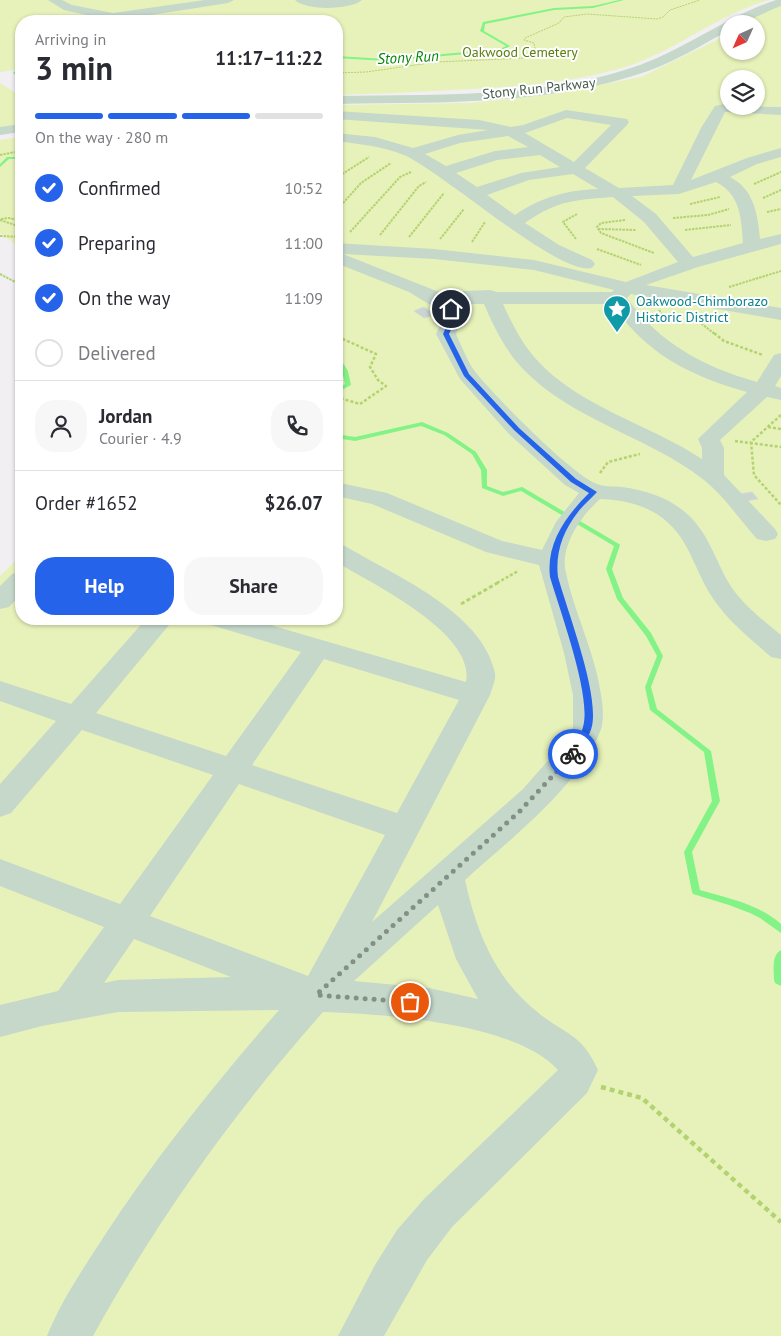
<!DOCTYPE html>
<meta charset="utf-8">
<style>
body{margin:0;font-family:"PT Sans",sans-serif;background:#f7f7f7;color:#2b2b33;height:100vh;display:flex;flex-direction:column;font-size:19px;white-space:nowrap}
*{box-sizing:border-box;margin:0}
p{font-size:16px;color:#7c7c81}
.icon{flex:none;width:28px;height:28px;fill:none;stroke:currentColor;stroke-width:2;stroke-linecap:round;stroke-linejoin:round}
.map{position:relative;flex:1;overflow:hidden}
.drawer{position:absolute;left:15px;top:15px;width:328px;height:610px;display:flex;flex-direction:column;background:#fff;border-radius:20px;box-shadow:0 1px 4px #0004}
.drawer>*{flex:none}
.needle{width:32px;rotate:225deg}
.tools{position:absolute;left:720px;top:15px;display:grid;gap:10px}
.tools a{display:grid;place-items:center;width:45px;height:45px;border-radius:50%;background:#fff;box-shadow:0 1px 4px #0004;font-size:25px}
.pin{position:absolute;display:grid;place-items:center;width:42px;height:42px;color:#fff;margin:-21px;border:2px solid #fff;border-radius:50%;box-shadow:0 1px 5px #0007}
.courier{position:absolute;display:grid;place-items:center;width:50px;height:50px;margin:-25px;border:4px solid #2563eb;border-radius:50%;background:#fff;color:#222;box-shadow:0 1px 6px #0007}
.head em{font-style:normal;font-weight:700}
.head div{display:flex;flex-direction:column-reverse}
.head{display:flex;align-items:center;justify-content:space-between;height:85px;padding:0 20px}
h1{font-size:32px;font-weight:700;line-height:38px}
.bar{display:grid;grid-template-columns:repeat(4,1fr);gap:8px 5px;align-content:center;height:60px;padding:0 20px}
.bar i{height:6px;border-radius:4px;background:#e1e1e2}
.bar .selected{background:#2563eb}
.bar p{grid-column:span 4}
.line{display:flex;align-items:center;gap:12px;padding:0 20px;border-top:1px solid #e1e1e2}
.line div{flex:1}
.round{display:grid;place-items:center;flex:none;width:52px;height:52px;border-radius:20px;background:#f7f7f7}
ol{padding:0 20px;list-style:none}
li{display:flex;align-items:center;gap:15px;height:55px}
li p{margin-inline-start:auto}
li .icon{padding:5px;border-radius:50%;background:#2563eb;color:#fff;stroke-width:4}
li:last-child{color:#7c7c81}
li i{width:28px;height:28px;border:2px solid #e1e1e2;border-radius:50%}
.button{display:flex;gap:10px;margin-top:auto;padding:10px 20px}
.button a{flex:1;height:58px;border-radius:20px;background:#2563eb;color:#fff;font-size:20px;font-weight:700;line-height:58px;text-align:center}
.button a+a{background:#f7f7f7;color:#2b2b33}
.map>svg:first-child{display:block}
.green{fill:#e7f2ba;fill-rule:evenodd}
.lines{fill:none;stroke-linecap:round;stroke-linejoin:round}
.stream{fill:#84f387;fill-rule:evenodd}
.building{fill:#cbd4d0;stroke:#d3dbd7}
.path-far4{stroke:#b3d370;stroke-width:1;stroke-dasharray:2 1;stroke-linecap:butt}
.path-far3{stroke:#b3d370;stroke-width:2;stroke-dasharray:2.5 1;stroke-linecap:butt}
.path-far2{stroke:#b3d370;stroke-width:2.5;stroke-dasharray:3 2;stroke-linecap:butt}
.path-far1{stroke:#b3d370;stroke-width:3;stroke-dasharray:4 2.5;stroke-linecap:butt}
.path{stroke:#b3d370;stroke-width:4.5;stroke-dasharray:5 4;stroke-linecap:butt}
.minor{fill:#c5d8ca;fill-rule:evenodd}
.route{fill:#2563eb}
.done{stroke:#829187;stroke-width:5;stroke-dasharray:0 9}
.labels{text-anchor:middle;dominant-baseline:central;stroke-width:4;stroke-linejoin:round;paint-order:stroke}
.far-park-label{font-size:14px;fill:#5c8010;stroke:#fff}
.far-street-label{font-size:14px;fill:#465e4d;stroke:#fff}
.far-culture-label{font-size:14px;fill:#0d838f;stroke:#fff;text-anchor:start}
.far-water-label{font-size:15px;font-style:italic;fill:#068409;stroke:#fff}
</style>
<div class="map">
<svg width="781" height="1336" viewBox="0 0 781 1336">
<rect width="100%" height="100%" fill="#f1eff2"/>
<!-- green -->
<g class="green">
<path d="M0,0H769C718,14 676,51 625,67C569,84 512,87 453,90C414,92 375,94 336,95V21H21V69L0,72Z"/>
<path d="M781,4V1336H0V576L21,556V619H336V105L471,103L553,94L641,77L729,34V51H756V24H742L767,6ZM729,79H756V106H729Z"/>
<polygon points="0,83 21,96 21,124 0,128"/>
<polygon points="21,137 21,248 0,233 0,140"/>
</g>
<g class="lines">
<!-- stream -->
<g class="stream">
<polygon points="619,0 624,0 593,8 554,10 485,24 484,31 510,46 501,51 386,61 336,58 336,56 386,59 500,49 506,46 480,31 483,22 554,8 593,6"/>
<polygon points="20,66 21,66 21,69 17,73 21,76 21,78 13,73"/>
<polygon points="7,157 21,157 21,159 9,159 0,167 0,164"/>
<polygon points="336,354 338,355 348,371 351,385 336,393 336,390 345,384 342,371 336,360"/>
<path d="M422,422L448,433L476,452L487,470V486L503,492L522,487L524,488L619,544L620,545L612,569L623,598L651,633L663,656L651,687L657,709L711,751L720,801L692,852L700,890C727,898 759,904 781,924V933L760,918L750,913L729,905L693,894L692,892L684,852L712,801L704,752L650,710L645,687L657,656L646,636L617,599L606,569L614,546L521,491L503,496L482,488L481,470L472,454L444,435L421,426L355,441L336,438V434L355,437Z"/>
<path d="M781,950V986L775,983L774,980C774,969 771,956 781,950Z"/>
</g>
</g>
<!-- building -->
<g class="building">
<polygon points="424,307 435,315 424,318 414,311"/>
<polygon points="752,492 758,499 745,501 740,494"/>
</g>
<g class="lines">
<!-- path-far4 -->
<polyline class="path-far4" points="336,73 366,72 437,62 526,58 536,54 534,43 524,40 525,38 559,23 564,17 587,14 657,19 663,17 670,10 700,0"/>
<!-- path-far3 -->
<g class="path-far3">
<polyline points="0,155 21,151"/>
<polyline points="336,178 369,157"/>
<polyline points="754,184 781,172"/>
<polyline points="763,198 781,190"/>
<polyline points="690,204 720,197"/>
<polyline points="336,211 361,183 391,163"/>
<polyline points="767,212 781,209"/>
<polyline points="673,218 708,215 729,209"/>
<polyline points="1,219 9,218 21,221"/>
<polyline points="0,220 21,227"/>
<polyline points="625,220 601,223 597,227 601,233 654,253"/>
<polyline points="598,229 636,230"/>
<polyline points="685,230 731,225"/>
<polyline points="350,232 400,177 411,172"/>
<polyline points="380,235 419,186 426,182"/>
<polyline points="0,236 21,237"/>
<polyline points="409,237 444,193"/>
<polyline points="440,239 464,209"/>
<polyline points="576,239 563,222 577,214"/>
<polyline points="472,242 485,222"/>
<polyline points="597,249 641,265"/>
<polyline points="0,274 21,285"/>
<polyline points="729,287 781,271"/>
<polyline points="659,310 668,323"/>
<polyline points="693,317 716,335"/>
<polyline points="336,319 341,335"/>
</g>
<!-- path-far2 -->
<g class="path-far2">
<polyline points="714,333 724,341 763,355"/>
<polyline points="336,397 360,404 386,386 378,380 370,367 376,354 343,339 341,333"/>
<polyline points="781,415 751,442 754,475 781,505"/>
<polyline points="768,427 781,429"/>
<polyline points="735,441 781,447"/>
<polyline points="600,473 608,462 640,454"/>
<polyline points="497,583 518,571"/>
</g>
<!-- path-far1 -->
<polyline class="path-far1" points="461,604 499,582"/>
<!-- path -->
<polyline class="path" points="601,1087 642,1098 781,1222"/>
<!-- minor -->
<g class="minor">
<polygon points="48,0 62,0 72,5 113,13 205,0 234,0 228,3 113,21 64,10"/>
<path d="M295,0H362C351,10 306,11 295,0Z"/>
<path d="M776,0H781V6C764,12 747,24 729,24V30C702,45 676,61 648,71C548,106 440,102 336,104V96C437,94 544,99 640,65C687,48 728,16 776,0Z"/>
<path d="M729,103V106L781,107V115L725,112L691,180L747,158L781,148V157L757,164L730,177C754,189 758,215 760,239L781,234V244L698,267L646,285L781,308V320L631,294L627,298C659,343 704,367 757,382L774,355L781,353V376L775,386L781,388V400L767,397L720,440L724,448V475L775,529L778,534L775,539L766,541L757,539C740,520 724,496 704,480C648,436 573,421 523,369C505,350 494,327 484,304H455L462,315L456,334C462,347 468,363 477,374C495,396 576,480 600,485C607,487 615,486 622,487C645,490 667,497 685,512C708,531 715,560 730,585C743,605 763,620 781,635V659L771,657C751,639 729,622 714,600C702,583 696,564 686,546C668,512 636,500 600,499C582,515 562,543 565,568C573,611 595,651 601,695C603,706 604,719 601,729C582,784 508,841 465,880C477,934 496,981 541,1015C569,1036 582,1035 598,1070L587,1093L452,1227L427,1260L384,1336H338L375,1265L397,1230L424,1199L558,1070C516,1023 385,1014 323,1012C235,1111 157,1220 93,1336H47C61,1301 83,1269 103,1238C156,1156 216,1083 279,1010L118,1012L42,1026L0,1037V1005L58,991L104,927L0,886V859L120,904L213,775L82,730L11,813L0,817V784L56,721L0,701V681L71,704L146,619H174L96,713L226,756L301,652L211,625L207,619H250L466,682C476,633 371,583 336,562V543L345,546C393,575 482,611 495,673C496,680 492,688 490,695L372,922L523,789L568,738L573,727V695L564,653L539,565L486,552L372,504L336,496V482L387,493L502,541L542,550L556,522L579,493L565,485L509,434L460,379L436,334L442,322V312L409,292L336,263V243L434,249L534,260L626,282L678,262L644,222L613,197C576,200 557,200 525,223L559,245L592,260L595,264L592,268C559,276 444,173 404,155C382,146 359,144 336,141V133L375,137L413,148L458,135L488,130L336,119V111L479,120L511,127L523,125L566,110L627,119L629,122L627,125L585,168L619,188L673,185L701,128L713,109L715,106ZM567,118L611,125L574,162L525,133ZM508,136L528,147L495,151L446,166L425,154L460,143ZM540,155L560,167L521,173L477,187L456,173L497,160ZM573,174L598,189C567,190 541,197 515,215L487,195L529,180ZM716,182C741,195 741,218 743,243L693,257L656,214L632,196L679,194ZM343,254L434,259L534,270L614,290L612,292H497L490,290L439,292ZM503,304H612C646,354 690,376 747,392L698,439L702,448V459C649,424 579,407 536,359C521,342 512,324 503,304ZM324,659L459,700L397,813L252,765ZM239,784L385,835L308,976L150,916ZM438,905L456,959L478,999L429,988L354,981ZM134,939L231,977L118,980L104,983Z"/>
<polygon points="21,124 21,132 0,135 0,127"/>
<polygon points="21,572 21,595 9,607 0,609 0,586 12,574"/>
</g>
</g>
<!-- route -->
<path class="route" d="M451,307L453,309L456,319L449,334L469,374L519,428L576,479L597,492C591,499 583,505 578,512C563,531 555,553 558,577C568,613 599,693 592,726C590,736 581,747 576,756L573,757L568,754C573,746 581,736 583,727C592,697 560,611 550,577C546,543 566,516 589,493L571,482L514,430L464,376L443,334L450,319L448,309Z"/>
<g class="lines">
<!-- done -->
<polyline class="done" points="410,1002 316,995 519,812 573,754"/>
</g>
<!-- icons -->
<defs>
<g id="sight-pin" transform="scale(1.4375)"><path d="M0 17L-7.5 6A9.5 9.5 0 1 1 7.5 6Z" fill="#0f9aa8" stroke="#fff"/><path d="M0-6L1.8-2.2L6-1.7L2.9 1.2L3.7 5.4L0 3.3L-3.7 5.4L-2.9 1.2L-6-1.7L-1.8-2.2Z" fill="#fff"/></g>
</defs>
<g fill-rule="evenodd">
<use href="#sight-pin" x="617" y="309"/>
</g>
<g class="labels">
<!-- far-park labels -->
<g class="far-park-label">
<text x="520" y="52">Oakwood Cemetery</text>
</g>
<!-- far-street labels -->
<g class="far-street-label">
<text transform="translate(539 88) rotate(-6)">Stony Run Parkway</text>
</g>
<!-- far-culture labels -->
<g class="far-culture-label">
<text x="636" y="301">Oakwood-Chimborazo<tspan x="636" dy="16">Historic District</tspan></text>
</g>
<!-- far-water labels -->
<g class="far-water-label">
<text transform="translate(408 57) rotate(-3)">Stony Run</text>
</g>
</g>
</svg>
<div class="tools">
<a><svg class="needle" viewBox="-14 -14 28 28"><path d="M0-13l5 13h-10z" fill="#e53935"/><path d="M0 13l5-13h-10z" fill="#7c7c81"/></svg></a>
<a><svg class="icon" aria-label="layers" viewBox="0 0 24 24"><path d="M12 4l9 5-9 5-9-5zM3 14l9 5 9-5"/></svg></a>
</div>
<div class="pin" style="left:410px;top:1002px;background:#ea580c"><svg class="icon" aria-label="bag" viewBox="0 0 24 24"><path d="M5 8h14l-1 12H6zM9 8a3 3 0 0 1 6 0"/></svg></div>
<div class="pin" style="left:451px;top:309px;background:#1f2937"><svg class="icon" aria-label="home" viewBox="0 0 24 24"><path d="M3 11l9-7 9 7M6 9v11h12V9"/></svg></div>
<div class="courier" style="left:573px;top:754px"><svg class="icon" aria-label="bike" viewBox="0 0 24 24"><circle cx="6" cy="16" r="4"/><circle cx="18" cy="16" r="4"/><path d="M6 16l4-8h5l3 8M10 8l3 8H6M13 5h3"/></svg></div>
<section class="drawer">
<div class="head"><div><h1>3 min</h1><p>Arriving in</p></div><em>11:17–11:22</em></div>
<div class="bar"><i class="selected"></i><i class="selected"></i><i class="selected"></i><i></i><p>On the way · 280 m</p></div>
<ol>
<li><svg class="icon" aria-label="check" viewBox="0 0 24 24"><path d="M5 12l5 5 9-10"/></svg>Confirmed<p>10:52</p></li>
<li><svg class="icon" aria-label="check" viewBox="0 0 24 24"><path d="M5 12l5 5 9-10"/></svg>Preparing<p>11:00</p></li>
<li><svg class="icon" aria-label="check" viewBox="0 0 24 24"><path d="M5 12l5 5 9-10"/></svg>On the way<p>11:09</p></li>
<li><i></i>Delivered</li>
</ol>
<div class="line" style="height:90px"><a class="round"><svg class="icon" aria-label="person" viewBox="0 0 24 24"><circle cx="12" cy="8" r="4"/><path d="M4 21q1-7 8-7t8 7"/></svg></a><div><b>Jordan</b><p>Courier · 4.9</p></div><a class="round"><svg class="icon" aria-label="phone" viewBox="0 0 24 24"><path d="M5 4h4l2 5-3 2q2 4 5 5l2-3 5 2v4C11 20 4 13 5 4z"/></svg></a></div>
<div class="line" style="height:65px"><div>Order #1652</div><b>$26.07</b></div>
<div class="button"><a>Help</a><a>Share</a></div>
</section>
</div>
